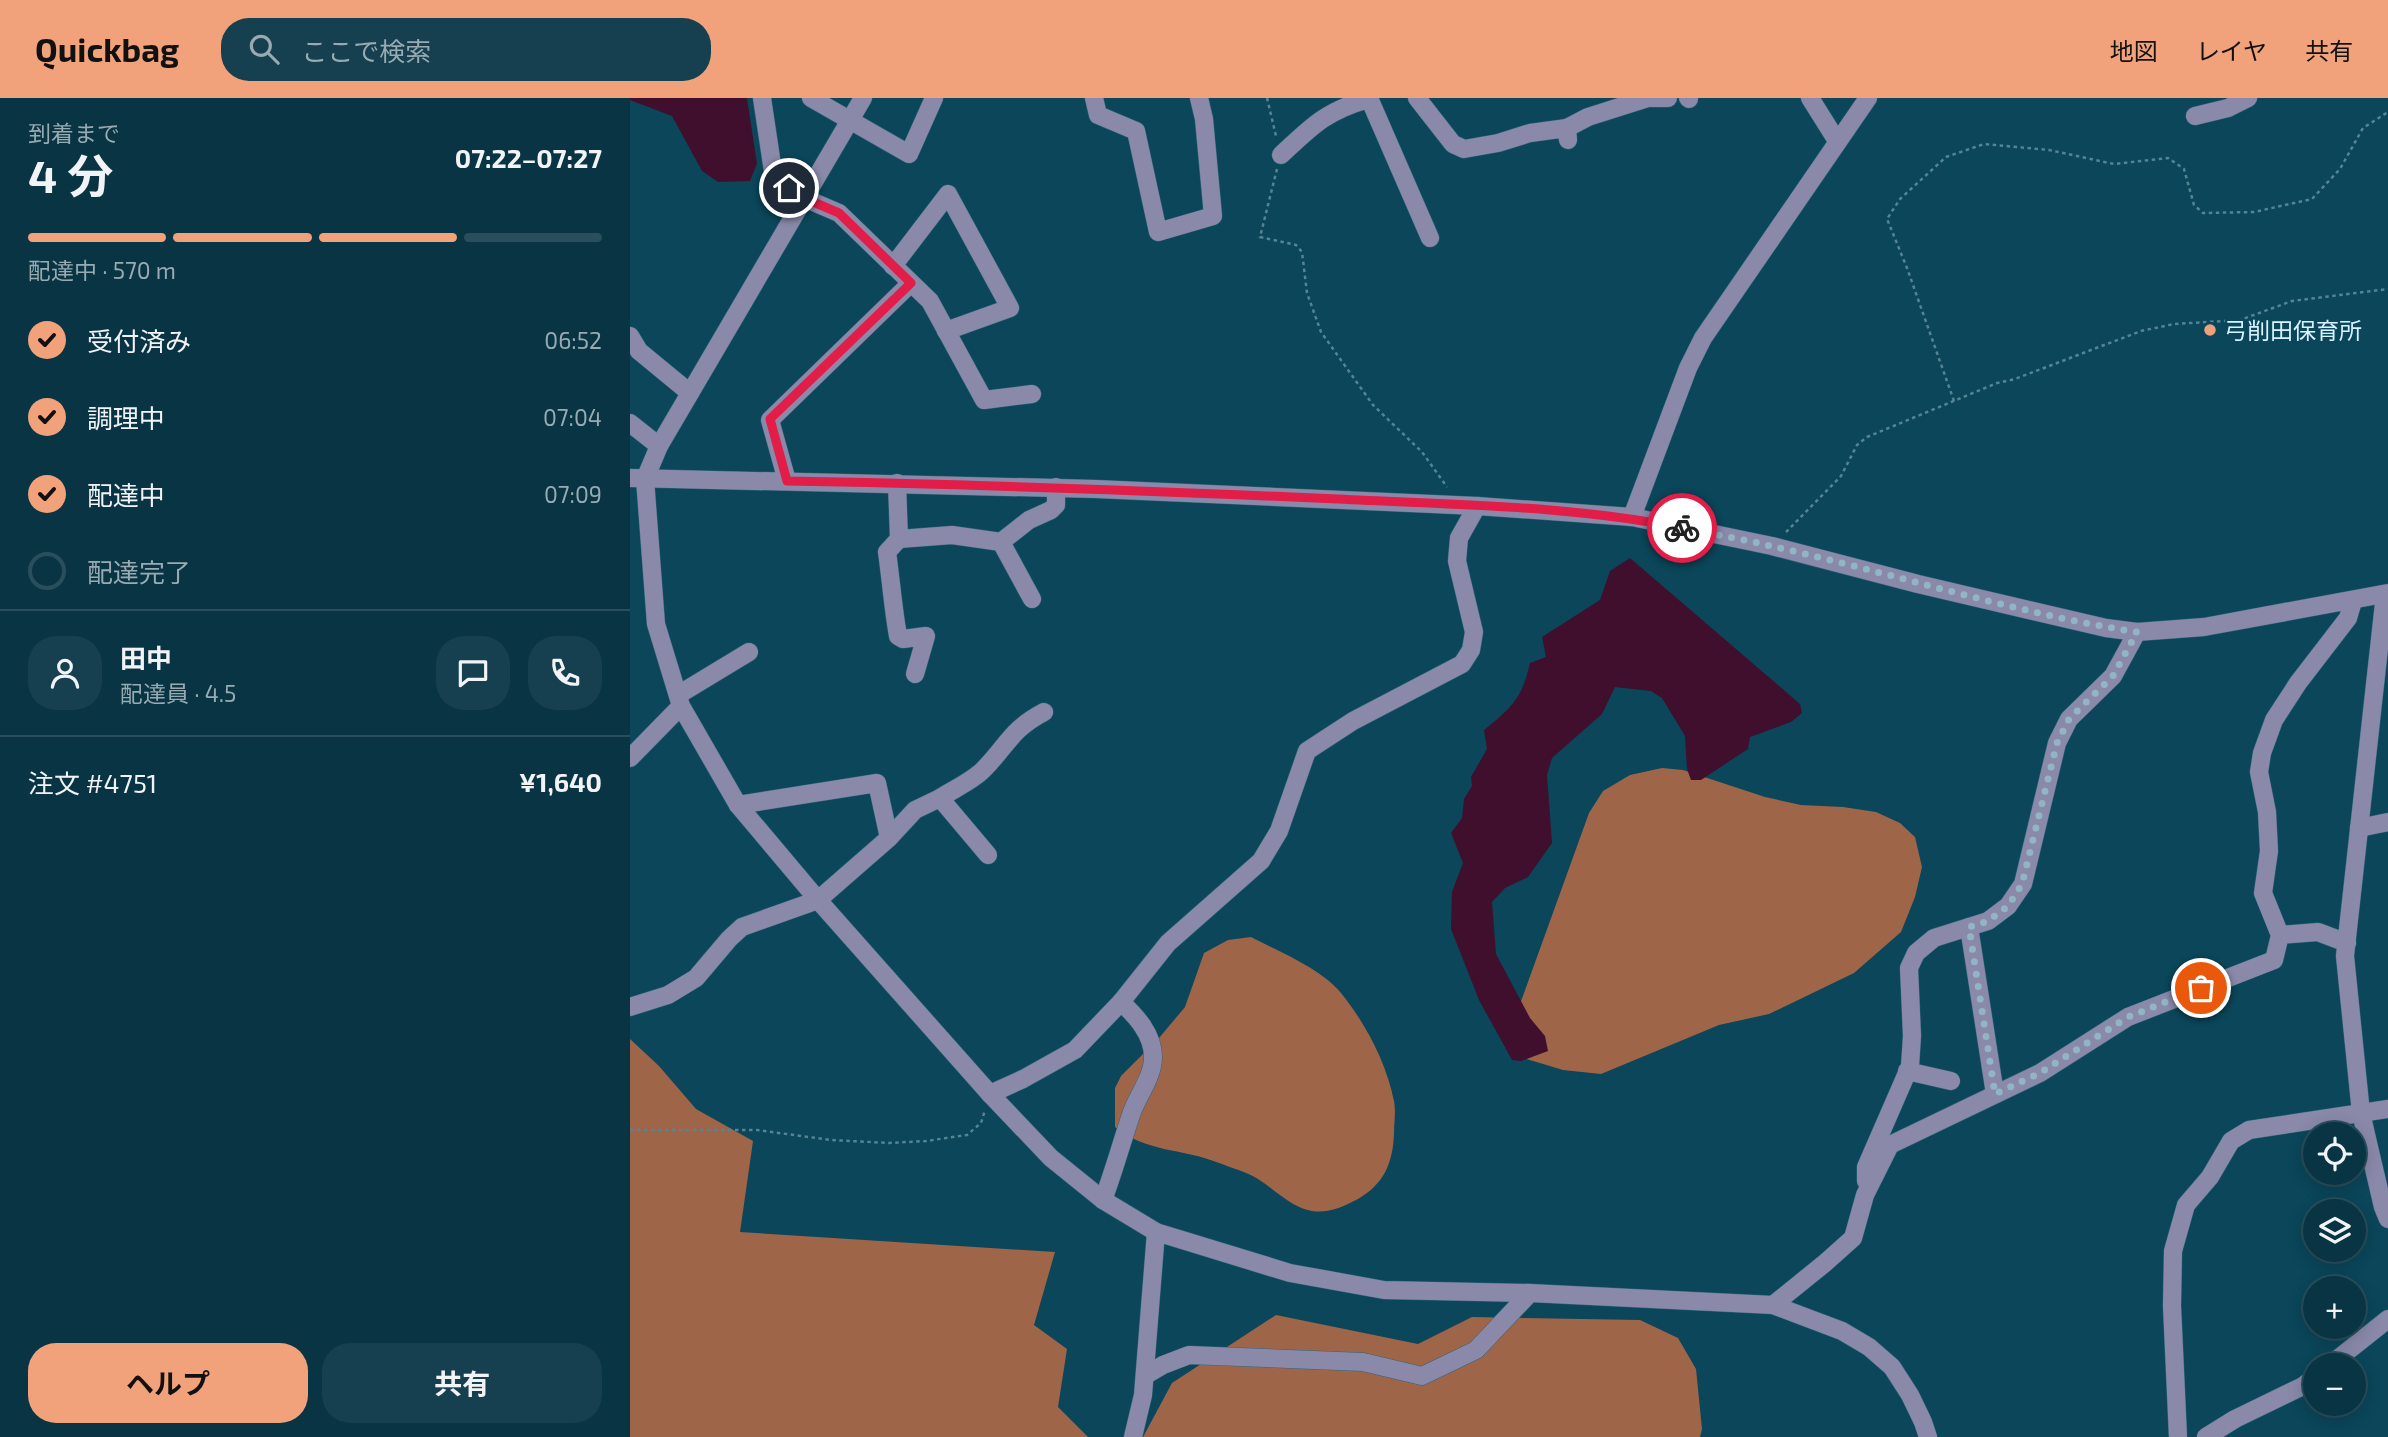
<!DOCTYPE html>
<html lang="ja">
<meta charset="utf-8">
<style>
body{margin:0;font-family:"Exo 2","Noto Sans JP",sans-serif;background:#163f4f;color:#f1f3f6;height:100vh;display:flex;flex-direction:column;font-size:26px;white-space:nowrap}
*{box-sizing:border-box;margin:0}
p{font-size:23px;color:#98aab2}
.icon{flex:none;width:38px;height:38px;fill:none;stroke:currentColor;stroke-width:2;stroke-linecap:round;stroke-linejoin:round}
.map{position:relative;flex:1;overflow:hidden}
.sheet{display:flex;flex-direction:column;background:#083444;width:630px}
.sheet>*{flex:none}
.buttons{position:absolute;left:1673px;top:1024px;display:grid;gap:14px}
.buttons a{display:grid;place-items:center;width:63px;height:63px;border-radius:50%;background:#083444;box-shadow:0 4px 18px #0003,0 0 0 2px #294f5d;font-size:35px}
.pin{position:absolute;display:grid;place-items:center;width:60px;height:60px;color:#fff;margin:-30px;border:4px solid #fff;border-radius:50%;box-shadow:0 2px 7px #0007}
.courier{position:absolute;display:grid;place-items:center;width:70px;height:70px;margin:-35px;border:5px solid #e11d48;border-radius:50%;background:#fff;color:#222;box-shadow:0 2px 9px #0007}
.headline em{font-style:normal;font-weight:700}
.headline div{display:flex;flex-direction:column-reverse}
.headline{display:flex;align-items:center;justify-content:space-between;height:119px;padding:0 28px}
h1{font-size:46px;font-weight:700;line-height:52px}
.bar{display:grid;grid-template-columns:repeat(4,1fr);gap:10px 7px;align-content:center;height:84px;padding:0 28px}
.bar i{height:9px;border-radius:5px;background:#294f5d}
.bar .current{background:#f1a27b}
.bar p{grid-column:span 4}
.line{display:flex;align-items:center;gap:18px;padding:0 28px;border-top:2px solid #294f5d}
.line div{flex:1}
.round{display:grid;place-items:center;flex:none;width:74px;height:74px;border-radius:28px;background:#163f4f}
ol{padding:0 28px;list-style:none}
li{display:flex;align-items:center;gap:21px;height:77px}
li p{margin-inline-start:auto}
li .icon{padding:7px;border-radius:50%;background:#f1a27b;color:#111;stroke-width:4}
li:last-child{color:#98aab2}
li i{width:38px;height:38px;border:4px solid #294f5d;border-radius:50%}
.primary-button{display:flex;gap:14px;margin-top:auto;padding:14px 28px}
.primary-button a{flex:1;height:80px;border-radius:28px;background:#f1a27b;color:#111;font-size:28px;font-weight:700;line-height:80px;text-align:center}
.primary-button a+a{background:#163f4f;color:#f1f3f6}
header{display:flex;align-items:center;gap:42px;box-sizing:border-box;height:98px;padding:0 35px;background:#f1a27b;color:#111}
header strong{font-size:33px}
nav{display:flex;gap:38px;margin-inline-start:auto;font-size:24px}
.search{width:490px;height:63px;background:#163f4f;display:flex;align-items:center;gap:18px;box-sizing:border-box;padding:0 24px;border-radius:28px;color:#98aab2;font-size:26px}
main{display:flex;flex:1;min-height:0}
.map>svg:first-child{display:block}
.forest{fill:#9f6549}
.water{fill:#400f2d}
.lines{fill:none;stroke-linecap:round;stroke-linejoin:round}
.minor-casing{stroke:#306578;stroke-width:19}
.path{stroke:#558495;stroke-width:2.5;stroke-dasharray:3.5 3.5;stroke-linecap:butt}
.minor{stroke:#8a89aa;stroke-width:18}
.done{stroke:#90b6c5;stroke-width:7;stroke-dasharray:0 12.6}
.route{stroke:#e11d48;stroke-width:9}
.poi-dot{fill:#f1a27b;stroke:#0b465a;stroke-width:2.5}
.labels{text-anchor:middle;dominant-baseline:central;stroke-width:5;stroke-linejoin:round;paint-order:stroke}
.poi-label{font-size:23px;fill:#d8f3ff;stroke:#0b465a;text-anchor:start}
</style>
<header>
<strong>Quickbag</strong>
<div class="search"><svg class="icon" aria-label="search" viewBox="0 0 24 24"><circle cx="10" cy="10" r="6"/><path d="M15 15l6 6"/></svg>ここで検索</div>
<nav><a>地図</a><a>レイヤ</a><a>共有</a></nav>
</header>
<main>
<section class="sheet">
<div class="headline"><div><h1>4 分</h1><p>到着まで</p></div><em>07:22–07:27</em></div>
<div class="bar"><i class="current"></i><i class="current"></i><i class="current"></i><i></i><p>配達中 · 570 m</p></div>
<ol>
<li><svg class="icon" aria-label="check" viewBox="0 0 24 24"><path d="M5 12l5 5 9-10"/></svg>受付済み<p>06:52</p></li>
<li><svg class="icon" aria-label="check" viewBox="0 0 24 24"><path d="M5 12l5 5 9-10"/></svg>調理中<p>07:04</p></li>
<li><svg class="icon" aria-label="check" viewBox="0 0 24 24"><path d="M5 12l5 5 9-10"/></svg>配達中<p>07:09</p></li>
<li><i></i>配達完了</li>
</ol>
<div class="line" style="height:126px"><a class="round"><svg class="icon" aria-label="person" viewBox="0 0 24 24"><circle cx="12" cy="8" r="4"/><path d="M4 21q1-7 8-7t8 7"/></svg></a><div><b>田中</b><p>配達員 · 4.5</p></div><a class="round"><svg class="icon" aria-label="chat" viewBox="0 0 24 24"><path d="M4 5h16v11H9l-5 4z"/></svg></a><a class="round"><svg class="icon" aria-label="phone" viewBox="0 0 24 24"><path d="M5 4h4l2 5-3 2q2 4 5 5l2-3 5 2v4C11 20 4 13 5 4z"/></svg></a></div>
<div class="line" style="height:91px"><div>注文 #4751</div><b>¥1,640</b></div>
<div class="primary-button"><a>ヘルプ</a><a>共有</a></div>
</section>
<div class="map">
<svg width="1758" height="1339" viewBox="0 0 1758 1339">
<rect width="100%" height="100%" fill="#0b465a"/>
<!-- forest -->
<g class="forest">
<polygon points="1032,670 1053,672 1135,699 1171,707 1213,709 1246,714 1270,725 1285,739 1292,769 1285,799 1271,834 1224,875 1139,916 1089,927 971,976 933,972 890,959 881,931 959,715 973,693 1000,677"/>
<path d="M621,839C648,853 692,871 711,895C736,926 756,964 764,1003C766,1013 764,1025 764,1035C763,1065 754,1086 728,1101C713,1109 695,1117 678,1112C659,1107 644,1091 628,1081C617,1074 602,1070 589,1065C552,1050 517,1055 485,1029V990L491,978L529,940L555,909L574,855L598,842Z"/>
<polygon points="0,941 29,968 66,1011 123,1043 110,1134 425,1154 404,1227 437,1251 428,1309 458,1339 0,1339"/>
<polygon points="646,1217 788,1246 842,1219 1010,1222 1048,1240 1066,1271 1072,1331 1070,1339 513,1339 542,1285"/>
</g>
<!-- water -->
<g class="water">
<polygon points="0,0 117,0 127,66 120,83 88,84 72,73 42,18 0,2"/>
<path d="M1000,460L1170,606L1172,615L1161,624L1120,639L1118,651L1071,682H1061L1057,671L1055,638L1032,600L1021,593L985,589L972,616L922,660L917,677L922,745L898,779L875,790L862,804L866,856L900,920L915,938L918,953L891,963L882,962L849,902L821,831L822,794L833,765L821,735L832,720L834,701L842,688L841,679L857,651L854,632C881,610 892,601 900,565L916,559L912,539L970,502L980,473Z"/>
</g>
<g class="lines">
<!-- minor casing -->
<g class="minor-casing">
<g id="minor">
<polyline points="132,0 144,80 174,100 209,115 300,203 354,302 402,296"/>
<polyline points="181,0 279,56 304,0"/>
<polyline points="233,0 29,348 15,381 26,526 51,608 108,707 188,802 360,996 421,1060 473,1102 526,1134 660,1175 754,1192 900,1195 1143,1207 1212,1233 1239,1249 1262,1269 1280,1297 1293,1324 1298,1339"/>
<polyline points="464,0 468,17 506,33 528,134 583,118 574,21 569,0"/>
<polyline points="739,0 800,140"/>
<polyline points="787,0 823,46 834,51 868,45 900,35 937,30 938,42"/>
<polyline points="1021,0 1038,0"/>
<polyline points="1058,0 1059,1"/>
<polyline points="1180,0 1207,43"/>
<polyline points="1565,18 1598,10 1618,0"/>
<polyline points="937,30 958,19 1018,0"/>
<path d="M651,57C682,28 696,13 738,1"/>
<polyline points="263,168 318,96 380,210 316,233"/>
<polyline points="0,238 9,253 60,295"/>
<polyline points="0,325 29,348"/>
<polyline points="0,380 466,391 847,408 1002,419 1142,448 1288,486 1476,530 1507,534 1574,529 1758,495"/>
<polyline points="157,383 140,322 281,185"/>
<polyline points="267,385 269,441 322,437 371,444 402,501"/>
<polyline points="1002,419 1058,270 1073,240 1238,0"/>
<path d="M269,441L257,454C261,482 263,510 268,538L273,541L296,538L285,576"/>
<polyline points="371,444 399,422 421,412 426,407 426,389"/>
<polyline points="1755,496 1715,858 1731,1015 1753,1109 1758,1121"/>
<polyline points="48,597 119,554"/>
<polyline points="0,660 51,608"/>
<path d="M310,700C324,691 342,683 353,672C378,647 380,632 414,614"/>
<polyline points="1729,730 1758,724"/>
<polyline points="259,740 285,712 310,700 358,757"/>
<polyline points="1339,829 1365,996"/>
<polyline points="1650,837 1688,834 1717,845"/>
<polyline points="0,909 38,897 66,880 99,841 112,829 188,802 259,740 247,685 108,707"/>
<polyline points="1277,973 1321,983"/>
<polyline points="360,996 393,981 445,952 491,904 538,845 631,763 649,733 677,653 723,623 832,566 841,552 844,534 827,463 829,440 847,408"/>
<polyline points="1236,1083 1236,1069 1280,968 1282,938 1279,870 1286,855 1304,840 1358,823 1378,808 1393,786 1427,645 1439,621 1483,578 1507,534"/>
<path d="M473,1102C484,1073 492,1043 502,1014C509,995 523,979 523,959C523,936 506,918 491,904"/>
<polyline points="1143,1207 1195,1165 1223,1140 1235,1097 1260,1047 1410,975 1498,919 1644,862 1650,837 1633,795 1639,753 1637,714 1629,674 1632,655 1644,622 1668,585 1718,520 1723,503"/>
<polyline points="1700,1267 1758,1221"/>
<polyline points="516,1277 533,1267 559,1257 733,1264 792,1278 846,1252 900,1195"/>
<polyline points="503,1339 513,1297 526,1134"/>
<polyline points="1548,1339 1542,1208 1543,1153 1556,1107 1580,1079 1601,1043 1619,1032 1758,1011"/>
<polyline points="1576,1339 1605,1321 1673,1288 1685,1279"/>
</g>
</g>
<!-- path -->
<g class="path">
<polyline points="637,0 646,38"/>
<polyline points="647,71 630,139 666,147 672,154 677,195 691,234 743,307 792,354 817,389"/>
<polyline points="1324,303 1277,170 1257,121 1270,101 1316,59 1354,46 1419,52 1484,66 1538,60 1554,71 1564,107 1573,115 1624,114 1682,101 1710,71 1733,30 1758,14"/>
<polyline points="1156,434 1211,378 1227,347 1237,339 1367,285 1385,281 1511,233 1544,226 1610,222 1662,203 1758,191"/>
<polyline points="0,1032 127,1032 201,1042 259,1045 296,1043 337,1037 351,1025 355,1012"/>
</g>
<!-- minor -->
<use href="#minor" class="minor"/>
</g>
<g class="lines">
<!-- done -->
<path class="done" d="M1052,430C1082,436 1112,441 1141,448C1263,475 1383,515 1507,534L1483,578L1439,621L1427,645L1392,786L1378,808L1358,823L1339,829L1365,996L1410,975L1498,919L1571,890"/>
<!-- route -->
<path class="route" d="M159,90L174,100L209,115L281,185L140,321L157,383C341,386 524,393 708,401C822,407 940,407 1052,430"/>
</g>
<!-- markers -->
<circle class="poi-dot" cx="1580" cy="232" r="7"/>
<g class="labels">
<!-- poi labels -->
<g class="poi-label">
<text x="1594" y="232">弓削田保育所</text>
</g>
</g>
</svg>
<div class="buttons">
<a><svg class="icon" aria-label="locate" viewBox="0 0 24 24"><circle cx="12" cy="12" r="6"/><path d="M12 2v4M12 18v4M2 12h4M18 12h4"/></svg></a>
<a><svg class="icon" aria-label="layers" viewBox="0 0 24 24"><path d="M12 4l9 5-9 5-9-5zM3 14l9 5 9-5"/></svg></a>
<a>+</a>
<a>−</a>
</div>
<div class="pin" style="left:1571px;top:890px;background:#ea580c"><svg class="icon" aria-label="bag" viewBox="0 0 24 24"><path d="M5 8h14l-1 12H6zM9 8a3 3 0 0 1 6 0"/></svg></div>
<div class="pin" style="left:159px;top:90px;background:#1f2937"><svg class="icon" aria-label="home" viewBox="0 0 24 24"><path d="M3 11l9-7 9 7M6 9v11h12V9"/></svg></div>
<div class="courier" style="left:1052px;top:430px"><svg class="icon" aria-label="bike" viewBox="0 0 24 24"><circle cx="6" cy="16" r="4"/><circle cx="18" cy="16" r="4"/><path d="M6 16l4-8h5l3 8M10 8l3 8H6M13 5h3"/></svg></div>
</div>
</main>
